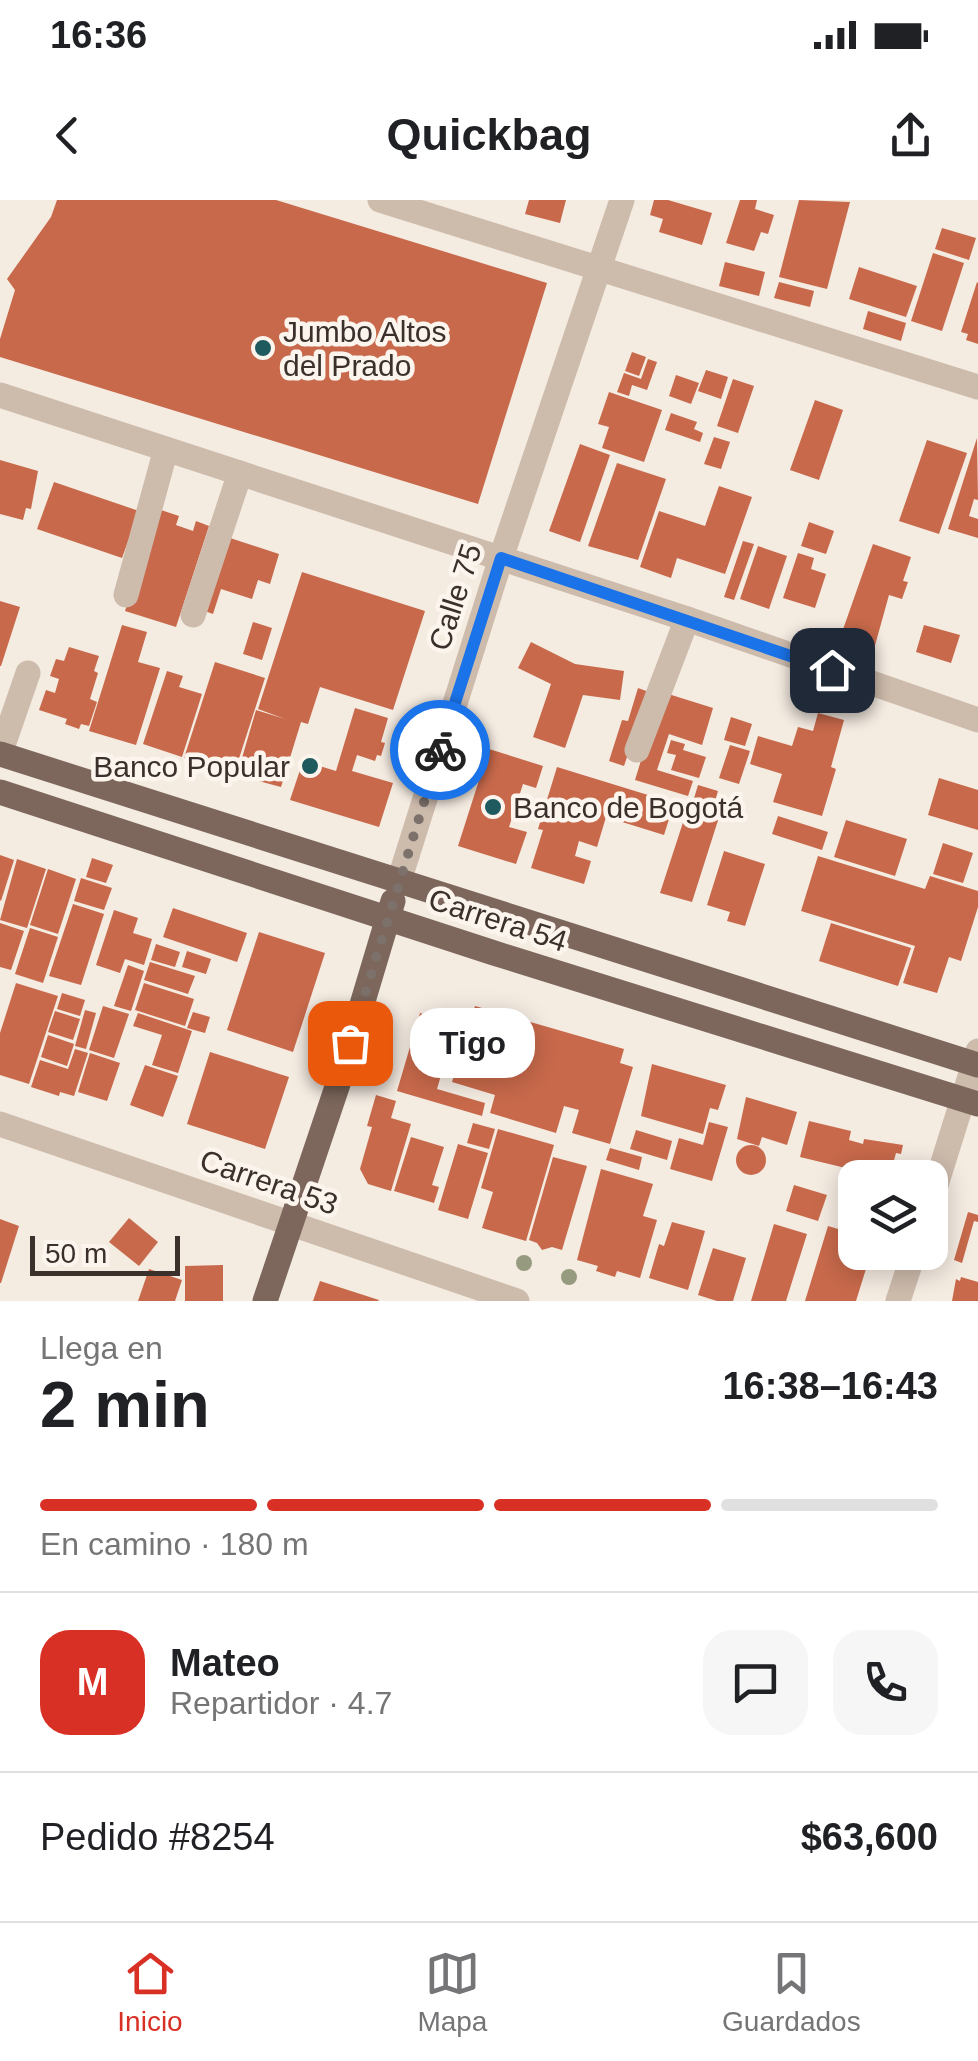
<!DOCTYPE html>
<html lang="es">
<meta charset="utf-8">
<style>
body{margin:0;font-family:Arial,sans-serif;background:#f6f6f6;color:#202124;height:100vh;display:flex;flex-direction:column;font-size:38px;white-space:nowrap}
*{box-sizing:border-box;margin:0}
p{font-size:32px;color:#757577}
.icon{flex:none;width:55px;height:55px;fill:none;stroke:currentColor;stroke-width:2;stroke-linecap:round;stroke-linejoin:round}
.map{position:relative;height:1101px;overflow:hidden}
.details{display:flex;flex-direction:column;background:#fff;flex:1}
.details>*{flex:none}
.controls{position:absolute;left:838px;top:960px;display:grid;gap:20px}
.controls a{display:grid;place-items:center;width:110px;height:110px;border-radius:20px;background:#fff;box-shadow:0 5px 25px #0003;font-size:50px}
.scale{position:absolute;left:30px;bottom:25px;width:150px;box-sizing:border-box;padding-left:10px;border:5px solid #3b302b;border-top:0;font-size:28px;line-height:35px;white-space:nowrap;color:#3b302b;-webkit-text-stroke:8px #fbf5ee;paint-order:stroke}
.pin{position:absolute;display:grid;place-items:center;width:85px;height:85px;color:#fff;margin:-42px;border-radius:20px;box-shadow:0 5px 15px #0006}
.courier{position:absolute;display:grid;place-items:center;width:100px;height:100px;margin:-50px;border:8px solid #1a73e8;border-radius:50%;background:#fff;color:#222;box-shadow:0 2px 12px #0007}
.bubble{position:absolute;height:70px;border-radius:30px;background:#fff;box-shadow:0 5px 25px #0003;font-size:32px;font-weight:600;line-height:70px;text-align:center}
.summary em{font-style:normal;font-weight:600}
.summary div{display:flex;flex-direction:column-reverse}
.summary{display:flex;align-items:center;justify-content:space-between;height:170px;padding:0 40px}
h1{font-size:65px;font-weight:600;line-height:75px}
.bar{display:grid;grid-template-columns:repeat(4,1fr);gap:15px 10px;align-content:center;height:120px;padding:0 40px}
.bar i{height:12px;border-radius:8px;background:#e0e0e0}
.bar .active{background:#d93025}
.bar p{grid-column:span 4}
.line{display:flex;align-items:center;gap:25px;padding:0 40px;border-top:2px solid #e0e0e0}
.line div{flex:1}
.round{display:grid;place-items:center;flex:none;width:105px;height:105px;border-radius:30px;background:#f6f6f6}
.status{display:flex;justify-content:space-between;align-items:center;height:70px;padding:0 50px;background:#fff;direction:ltr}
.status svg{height:28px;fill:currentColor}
header{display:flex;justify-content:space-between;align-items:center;height:130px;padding:0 40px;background:#fff;font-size:45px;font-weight:600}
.tabs{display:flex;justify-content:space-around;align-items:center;height:140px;border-top:2px solid #e0e0e0;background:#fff;font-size:28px;color:#757577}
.tabs a{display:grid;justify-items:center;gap:5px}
.tabs .active{color:#d93025}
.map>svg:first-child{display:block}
.building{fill:#c8694b}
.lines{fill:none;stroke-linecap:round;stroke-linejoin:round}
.minor{stroke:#cdbbac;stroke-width:25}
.major{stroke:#7d675c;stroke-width:25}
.tree{fill:#969b7f}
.done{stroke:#7c716b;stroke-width:10;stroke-dasharray:0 18}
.route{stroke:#1a73e8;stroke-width:12}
.poi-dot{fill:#1f5a5e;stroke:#fbf5ee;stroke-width:4}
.labels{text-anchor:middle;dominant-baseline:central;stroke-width:9;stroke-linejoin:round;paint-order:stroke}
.poi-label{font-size:30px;fill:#3b302b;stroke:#fbf5ee;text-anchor:start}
.street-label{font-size:30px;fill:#3b302b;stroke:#fbf5ee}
</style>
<div class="status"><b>16:36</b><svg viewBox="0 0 49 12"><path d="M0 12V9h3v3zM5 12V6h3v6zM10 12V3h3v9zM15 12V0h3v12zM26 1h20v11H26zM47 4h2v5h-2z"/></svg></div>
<header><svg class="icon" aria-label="back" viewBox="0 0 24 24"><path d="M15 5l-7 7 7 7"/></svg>Quickbag<svg class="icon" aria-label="share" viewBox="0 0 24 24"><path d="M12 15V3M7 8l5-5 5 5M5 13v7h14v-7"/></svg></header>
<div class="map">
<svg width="978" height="1101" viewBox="0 0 978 1101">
<rect width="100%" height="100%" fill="#f4ebe1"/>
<!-- building -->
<g class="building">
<polygon points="57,0 276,0 547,83 478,304 0,157 0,139 15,90 7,79 51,17"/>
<polygon points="529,0 566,0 560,23 525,14"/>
<polygon points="654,0 668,0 712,13 702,45 659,32 663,19 650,15"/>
<polygon points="740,0 757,0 755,9 774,15 768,34 761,32 754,51 726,43"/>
<polygon points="799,0 850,2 827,89 779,77"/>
<polygon points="942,28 976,38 969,60 935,49"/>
<polygon points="933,53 964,63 942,131 911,121"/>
<polygon points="725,62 765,72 759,96 719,86"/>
<polygon points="859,67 917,86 906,117 849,99"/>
<polygon points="779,82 814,91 810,107 774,98"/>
<polygon points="977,82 978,83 978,144 966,140 968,134 961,132"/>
<polygon points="868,111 906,123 901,141 863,129"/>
<polygon points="632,152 646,157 639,176 625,171"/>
<polygon points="648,159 657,162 647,190 632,185 629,196 617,192 624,173 641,179"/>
<polygon points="706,170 728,177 721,199 698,191"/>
<polygon points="676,175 699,183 691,204 669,196"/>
<polygon points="733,179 754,186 738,233 717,226"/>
<polygon points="609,192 662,210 644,262 602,248 609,227 598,224"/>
<polygon points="815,200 843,210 819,280 790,270"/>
<polygon points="671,213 697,222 694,229 703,233 700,242 665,230"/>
<polygon points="714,237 730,242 721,269 704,264"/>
<polygon points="977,238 978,300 974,299 969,316 978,319 978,338 948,329"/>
<polygon points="927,240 967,253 939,334 899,321"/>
<polygon points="580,244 610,255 580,342 549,331"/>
<polygon points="0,260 38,271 31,309 26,308 23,320 0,314"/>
<polygon points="617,263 666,279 638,360 588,346"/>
<polygon points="54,282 139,311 122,358 37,329"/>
<polygon points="719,286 752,297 725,374 677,358 671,378 640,367 659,311 705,326"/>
<polygon points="158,309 179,316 176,325 193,331 196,321 209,326 176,427 125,411"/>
<polygon points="809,322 834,331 826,354 801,346"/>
<polygon points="224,336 279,354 270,384 258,380 252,399 221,389 213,414 202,410"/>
<polygon points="743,341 754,344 734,400 724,397"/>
<polygon points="873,344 911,357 903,381 908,382 902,399 889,395 874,449 840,438"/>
<polygon points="758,346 787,356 769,409 740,399"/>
<polygon points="798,353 814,358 811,369 826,374 815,408 783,398"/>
<polygon points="302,372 425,411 393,510 320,487 308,524 301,522 281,587 237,575 256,510 285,519 258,509"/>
<polygon points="0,401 20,407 1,466 0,466"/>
<polygon points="253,422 272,428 262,460 243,454"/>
<polygon points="122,425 147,432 138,462 160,468 136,545 89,531"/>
<polygon points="924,425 960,435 951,463 916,452"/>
<polygon points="531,442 575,464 624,471 620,500 583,495 565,548 533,537 551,484 518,468"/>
<polygon points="69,447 99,456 94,471 98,473 90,499 97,502 89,526 81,524 79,529 65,524 67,519 39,510 46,490 55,493 59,479 50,476 56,459 64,461"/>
<polygon points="215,462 265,478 234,574 184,558"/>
<polygon points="167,471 183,476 179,487 202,494 182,557 143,544"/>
<polygon points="638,488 649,492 624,566 609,561 622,520 628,521"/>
<polygon points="662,492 713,508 702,545 669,534 657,570 693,581 688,596 635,580"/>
<polygon points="355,508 388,518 381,542 385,543 381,556 377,555 375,561 357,555 352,571 393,583 379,627 290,600 303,561 336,571"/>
<polygon points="818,513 844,520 831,567 836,569 822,616 773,602 782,574 750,564 758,536 792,546 798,527 813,531"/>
<polygon points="731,517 752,524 745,546 724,540"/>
<polygon points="671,540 685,544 683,550 706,557 699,578 671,570 676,555 667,553"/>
<polygon points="730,545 750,551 739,584 719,578"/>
<polygon points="489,549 543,566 536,588 523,584 509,627 527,632 516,664 458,646"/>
<polygon points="557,567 674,603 664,635 606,617 597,647 579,641 575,656 591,661 584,684 531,668 543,630 538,629"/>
<polygon points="939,578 978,590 978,630 928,615"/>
<polygon points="698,585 718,591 712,611 720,614 692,702 660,693 689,604 692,605"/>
<polygon points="778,616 828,632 822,650 772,634"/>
<polygon points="846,620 907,639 895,676 834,657"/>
<polygon points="943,643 973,653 963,683 933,674"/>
<polygon points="724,651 765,664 745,726 727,721 730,712 707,705"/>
<polygon points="0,655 14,660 1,701 0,700"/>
<polygon points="818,656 925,689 930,676 978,691 978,707 961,761 949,757 937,793 903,783 915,746 801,711"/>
<polygon points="92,658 113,665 106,683 86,677"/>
<polygon points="17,659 46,669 27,728 0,720"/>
<polygon points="48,669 76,679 58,734 30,725"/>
<polygon points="81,678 112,688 104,710 74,701"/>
<polygon points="73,704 104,714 81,785 49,776"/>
<polygon points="173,708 247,733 237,762 163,737"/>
<polygon points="114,710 138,718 133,733 152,739 144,765 125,759 120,773 96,765"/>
<polygon points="0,723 24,731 11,770 0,767"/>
<polygon points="831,723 911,748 898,786 819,761"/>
<polygon points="30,728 58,737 43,783 15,774"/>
<polygon points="259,732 325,753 293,852 227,830"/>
<polygon points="156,744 180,752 175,767 151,760"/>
<polygon points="187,751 211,759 206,774 182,767"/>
<polygon points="150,762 195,776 188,794 144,780"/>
<polygon points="128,765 144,771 131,811 114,806"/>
<polygon points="16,783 58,796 29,884 0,875 0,833"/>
<polygon points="144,783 194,799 185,826 135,810"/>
<polygon points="62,793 85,800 80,816 57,809"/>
<polygon points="103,806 129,814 114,858 89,850"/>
<polygon points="475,806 624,849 620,863 633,867 610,944 572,933 579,910 564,906 556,933 490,913 495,895 452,882"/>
<polygon points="85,810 96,813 86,849 75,846"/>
<polygon points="55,811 80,819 73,840 48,832"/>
<polygon points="193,812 210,817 205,833 187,828"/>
<polygon points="138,813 192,831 178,873 152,865 162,835 133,826"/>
<polygon points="420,813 456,824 437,889 485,903 482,916 397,891"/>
<polygon points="48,835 74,844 67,866 41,857"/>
<polygon points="75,849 88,853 74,896 60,892 59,896 31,887 40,860 68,869"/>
<polygon points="210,852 289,877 265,949 187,924"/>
<polygon points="90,853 120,863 107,901 78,892"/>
<polygon points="652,864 726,885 718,910 710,908 703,934 641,916"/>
<polygon points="145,865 178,876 163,917 130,905"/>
<polygon points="376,895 396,901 391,918 411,924 391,991 368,984 360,969 372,927 367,926"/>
<polygon points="746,897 797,912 787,945 762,937 759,946 737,939"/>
<polygon points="809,921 851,931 849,940 863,944 864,939 903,945 901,954 896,953 889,978 856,978 858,971 800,957"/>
<polygon points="709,922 728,927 712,981 670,969 679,938 703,945"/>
<polygon points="473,923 495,929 489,949 467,943"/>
<polygon points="498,929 554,945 526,1041 482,1028 493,992 481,988"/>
<polygon points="636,930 672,941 667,960 630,949"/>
<polygon points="411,937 444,947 432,985 439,987 434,1003 394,991"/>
<polygon points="458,944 488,953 468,1019 438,1010"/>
<circle cx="751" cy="960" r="15"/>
<polygon points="610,948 642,957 639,970 606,960"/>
<polygon points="553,957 587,966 562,1050 552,1047 542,1050 537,1043 529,1040"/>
<polygon points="601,969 653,984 643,1016 657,1020 640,1078 617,1071 615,1077 596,1071 598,1066 577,1060"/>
<polygon points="794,985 827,995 818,1021 786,1011"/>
<polygon points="968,1012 978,1015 978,1022 974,1021 962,1063 954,1060"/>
<polygon points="129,1018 158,1042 139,1066 109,1042"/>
<polygon points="0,1019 19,1026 1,1083 0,1083"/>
<polygon points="672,1022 705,1031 688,1090 649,1078 659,1044 664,1046"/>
<polygon points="774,1024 807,1034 786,1101 751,1101"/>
<polygon points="828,1026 855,1034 855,1052 870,1056 856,1101 805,1101"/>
<polygon points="713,1048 746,1058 733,1101 717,1101 698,1095"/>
<polygon points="223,1065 223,1101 185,1101 185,1066"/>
<polygon points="149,1069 182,1080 175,1101 138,1101"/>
<polygon points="961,1077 978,1082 978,1101 952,1101 956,1079 960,1081"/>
<polygon points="320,1081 379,1100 378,1101 313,1101"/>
</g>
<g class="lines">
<!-- minor -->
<g class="minor">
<polyline points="380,0 978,187"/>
<polyline points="0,195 687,419 978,520"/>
<polyline points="126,395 166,249"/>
<polyline points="193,415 240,273"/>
<polyline points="637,550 687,419"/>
<polyline points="0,554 28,473"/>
<polyline points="399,681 501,358 622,0"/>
<polyline points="0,924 517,1101"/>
<polyline points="930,1004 978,851"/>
<polyline points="898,1101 914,1052"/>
</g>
<!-- major -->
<g class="major">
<polyline points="0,554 978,865"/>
<polyline points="0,592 494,753 978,904"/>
<polyline points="265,1101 340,878 393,701"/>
</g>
</g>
<!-- trees -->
<g class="tree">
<circle cx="524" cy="1063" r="8"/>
<circle cx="569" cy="1077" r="8"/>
</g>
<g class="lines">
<!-- done -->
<polyline class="done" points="350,843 440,550"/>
<!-- route -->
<polyline class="route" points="440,550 501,358 832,470"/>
</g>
<!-- markers -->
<g class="poi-dot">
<circle cx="263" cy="148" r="10"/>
<circle cx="310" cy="566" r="10"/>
<circle cx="493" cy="607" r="10"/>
</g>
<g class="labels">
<!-- poi labels -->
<g class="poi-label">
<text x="283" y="131">Jumbo Altos<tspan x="283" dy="34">del Prado</tspan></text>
<text x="290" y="566" text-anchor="end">Banco Popular</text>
<text x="513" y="607">Banco de Bogotá</text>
</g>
<!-- street labels -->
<g class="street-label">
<text transform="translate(455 397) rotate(-72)">Calle 75</text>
<text transform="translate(498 720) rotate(18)">Carrera 54</text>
<text transform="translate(269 982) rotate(19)">Carrera 53</text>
</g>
</g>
</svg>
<div class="controls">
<a><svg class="icon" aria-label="layers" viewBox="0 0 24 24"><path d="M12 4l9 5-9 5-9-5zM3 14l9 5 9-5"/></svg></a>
</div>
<div class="scale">50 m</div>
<div class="pin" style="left:350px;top:843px;background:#ea580c"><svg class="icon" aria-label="bag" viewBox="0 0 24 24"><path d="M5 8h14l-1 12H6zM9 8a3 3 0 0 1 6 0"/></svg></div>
<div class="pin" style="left:832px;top:470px;background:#1f2937"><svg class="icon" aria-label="home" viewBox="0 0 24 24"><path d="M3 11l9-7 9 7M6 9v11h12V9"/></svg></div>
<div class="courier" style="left:440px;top:550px"><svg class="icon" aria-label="bike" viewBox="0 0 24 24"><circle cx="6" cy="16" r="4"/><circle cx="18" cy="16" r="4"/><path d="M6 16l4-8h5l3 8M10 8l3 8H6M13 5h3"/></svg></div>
<div class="bubble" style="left:410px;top:808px;width:125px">Tigo</div>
</div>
<section class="details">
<div class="summary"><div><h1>2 min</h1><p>Llega en</p></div><em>16:38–16:43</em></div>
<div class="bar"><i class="active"></i><i class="active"></i><i class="active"></i><i></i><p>En camino · 180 m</p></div>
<div class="line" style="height:180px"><b class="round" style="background:#d93025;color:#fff">M</b><div><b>Mateo</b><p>Repartidor · 4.7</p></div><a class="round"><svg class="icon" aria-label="chat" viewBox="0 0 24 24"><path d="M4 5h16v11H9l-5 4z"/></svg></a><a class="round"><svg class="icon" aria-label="phone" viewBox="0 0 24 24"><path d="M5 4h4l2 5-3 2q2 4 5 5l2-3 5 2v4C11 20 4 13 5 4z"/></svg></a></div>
<div class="line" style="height:130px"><div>Pedido #8254</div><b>$63,600</b></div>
</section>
<nav class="tabs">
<a class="active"><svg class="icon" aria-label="home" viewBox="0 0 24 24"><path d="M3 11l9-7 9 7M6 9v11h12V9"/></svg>Inicio</a>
<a><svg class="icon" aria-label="map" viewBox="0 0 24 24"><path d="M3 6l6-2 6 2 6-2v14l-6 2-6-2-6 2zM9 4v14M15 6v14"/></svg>Mapa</a>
<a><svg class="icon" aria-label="saved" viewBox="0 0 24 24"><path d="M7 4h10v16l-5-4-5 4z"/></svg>Guardados</a>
</nav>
